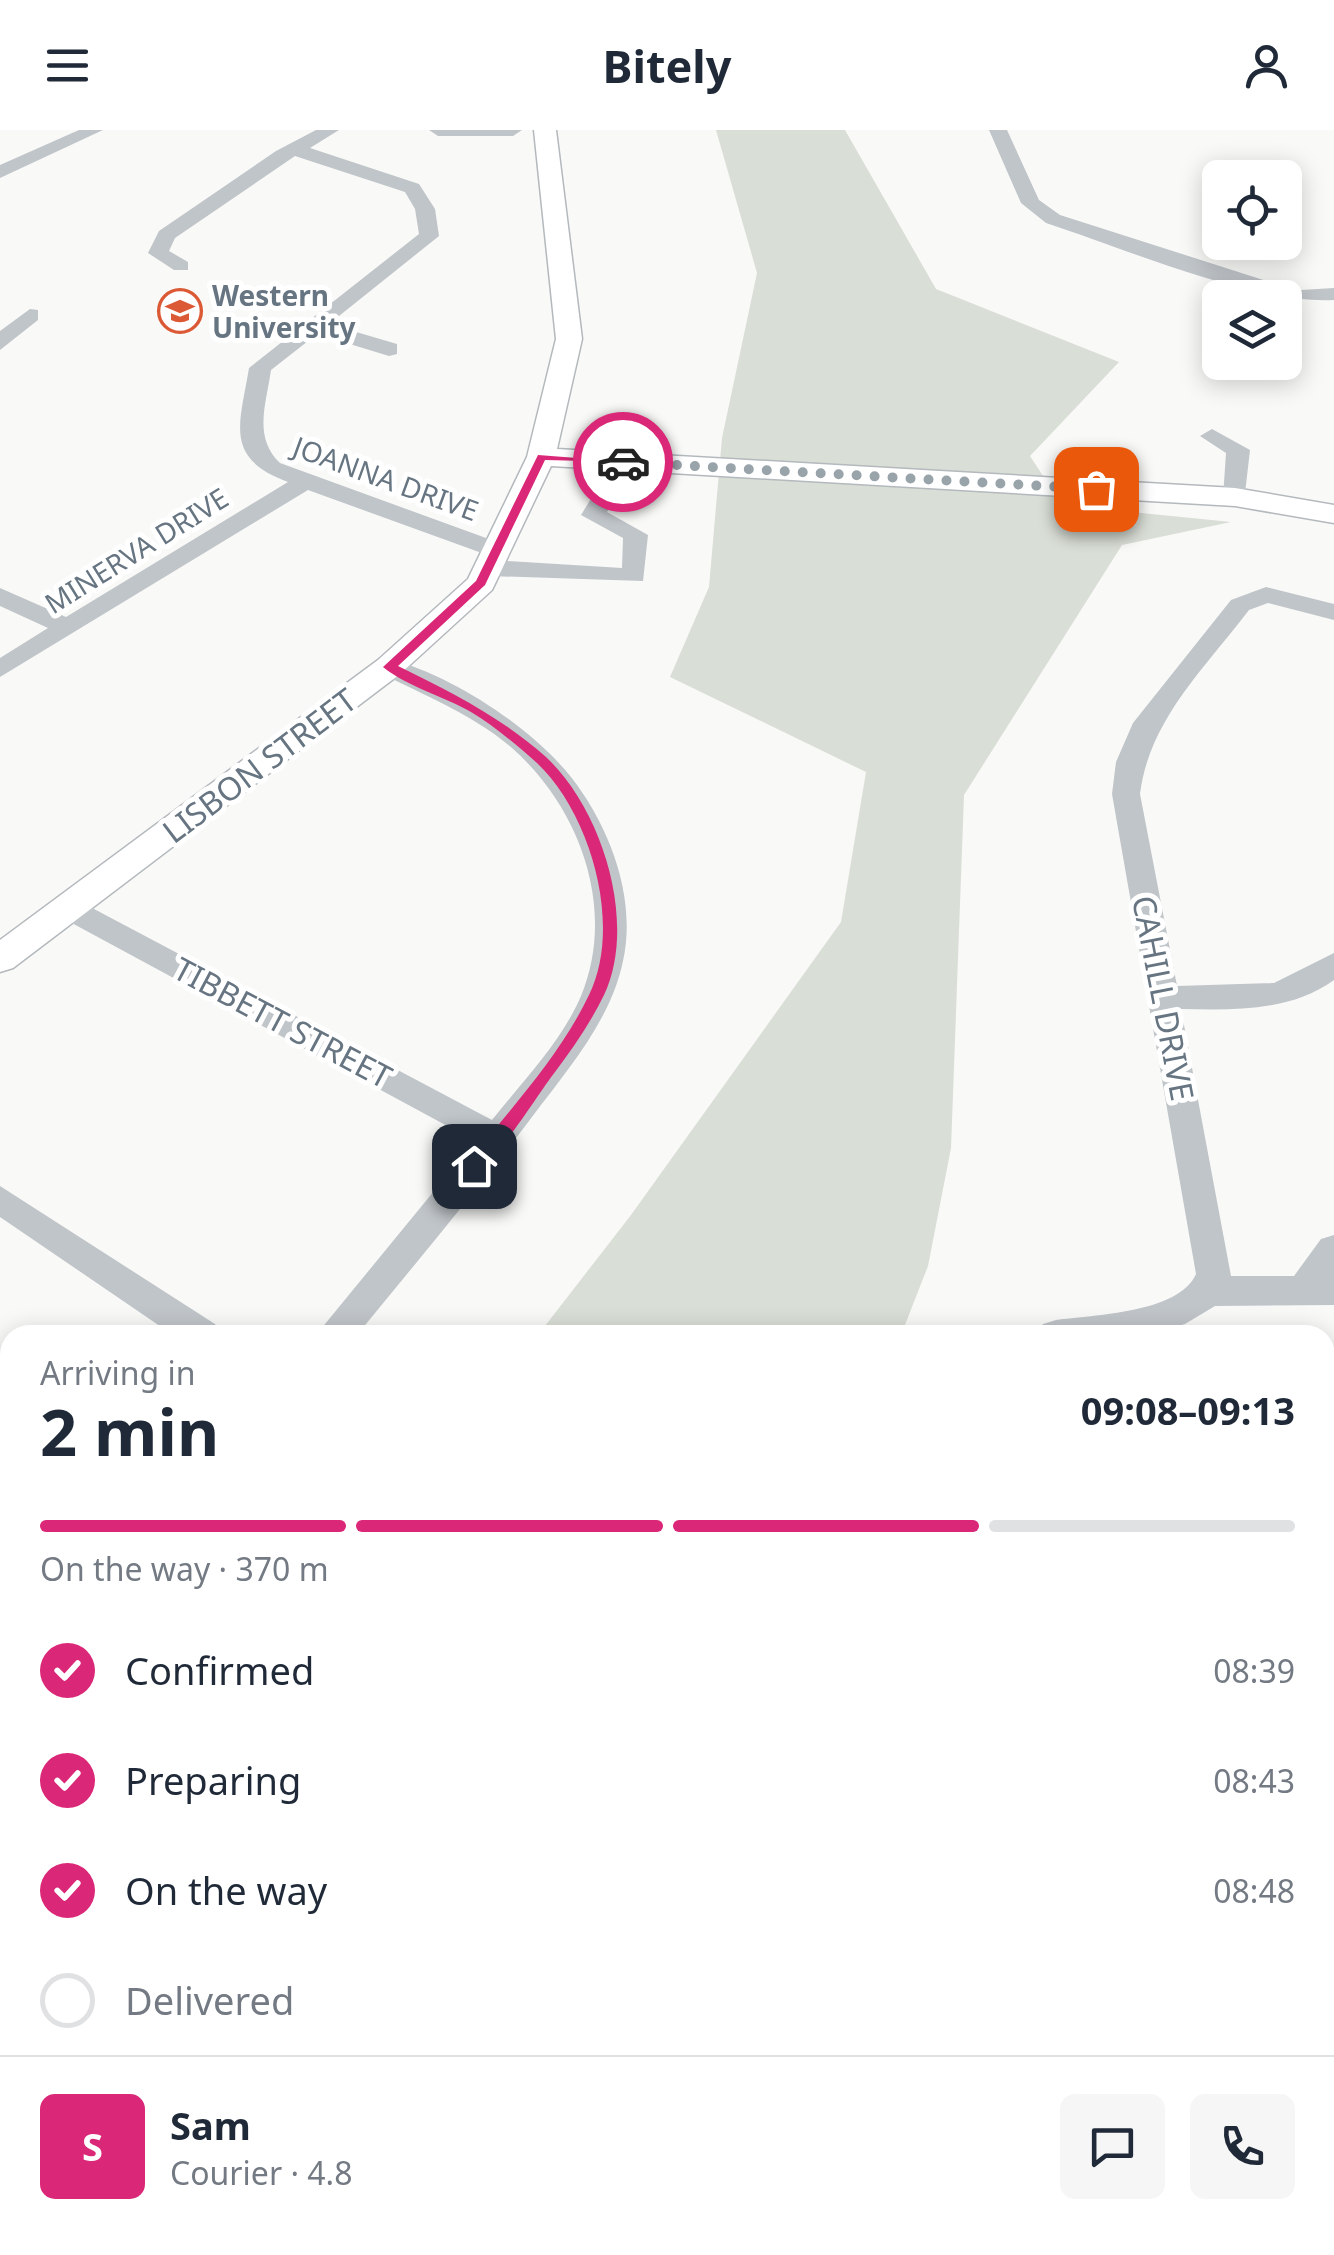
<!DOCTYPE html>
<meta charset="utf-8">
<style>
body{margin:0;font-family:"Noto Sans",sans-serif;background:#f6f6f7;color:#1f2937;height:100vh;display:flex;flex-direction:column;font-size:38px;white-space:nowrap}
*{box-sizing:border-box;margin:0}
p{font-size:32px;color:#747a83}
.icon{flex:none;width:55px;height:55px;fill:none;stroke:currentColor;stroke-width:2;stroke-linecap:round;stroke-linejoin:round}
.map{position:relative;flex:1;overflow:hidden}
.details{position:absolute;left:0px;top:1195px;width:1335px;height:930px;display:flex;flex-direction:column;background:#fff;border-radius:30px 30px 0 0;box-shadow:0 5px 25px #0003}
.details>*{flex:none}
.fabs{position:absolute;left:1202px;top:30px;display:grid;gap:20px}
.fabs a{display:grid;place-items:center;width:100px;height:100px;border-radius:15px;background:#fff;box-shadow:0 5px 25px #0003;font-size:50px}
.pin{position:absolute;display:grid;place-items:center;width:85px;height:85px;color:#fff;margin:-42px;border-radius:20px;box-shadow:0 5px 15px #0006}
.courier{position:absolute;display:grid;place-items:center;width:100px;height:100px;margin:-50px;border:8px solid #db2777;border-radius:50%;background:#fff;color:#222;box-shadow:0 2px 12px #0007}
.head em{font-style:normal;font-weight:700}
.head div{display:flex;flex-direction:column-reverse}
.head{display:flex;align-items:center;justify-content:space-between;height:170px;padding:0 40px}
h1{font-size:65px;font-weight:700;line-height:75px}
.bar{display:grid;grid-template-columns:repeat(4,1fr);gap:15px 10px;align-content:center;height:120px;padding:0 40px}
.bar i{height:12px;border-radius:8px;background:#e0e1e3}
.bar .current{background:#db2777}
.bar p{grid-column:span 4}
.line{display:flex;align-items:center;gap:25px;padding:0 40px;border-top:2px solid #e0e1e3}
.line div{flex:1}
.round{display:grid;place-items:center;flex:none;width:105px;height:105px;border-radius:15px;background:#f6f6f7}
ol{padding:0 40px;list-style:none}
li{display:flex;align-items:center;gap:30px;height:110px}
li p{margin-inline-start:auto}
li .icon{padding:10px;border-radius:50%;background:#db2777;color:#fff;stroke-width:4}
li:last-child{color:#747a83}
li i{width:55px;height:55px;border:5px solid #e0e1e3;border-radius:50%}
header{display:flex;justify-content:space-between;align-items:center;height:130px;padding:0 40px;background:#fff;font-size:45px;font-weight:700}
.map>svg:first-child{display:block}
.green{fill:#d9ded6}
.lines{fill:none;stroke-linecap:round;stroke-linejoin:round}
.major-casing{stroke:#b4b9bd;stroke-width:3}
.minor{fill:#c0c5c9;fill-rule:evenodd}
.major{fill:#fff;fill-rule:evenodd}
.route{fill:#db2777}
.done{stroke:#99a3aa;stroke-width:10;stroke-dasharray:0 18}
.labels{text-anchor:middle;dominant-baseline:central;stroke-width:10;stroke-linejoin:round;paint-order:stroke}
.far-poi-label{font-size:28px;font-weight:bold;fill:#667581;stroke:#fff;text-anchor:start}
.far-street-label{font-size:28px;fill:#667581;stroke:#fff}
.street-label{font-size:32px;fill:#667581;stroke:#fff}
</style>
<header><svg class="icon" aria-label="menu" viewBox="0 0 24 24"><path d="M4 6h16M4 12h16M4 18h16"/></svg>Bitely<svg class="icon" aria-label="person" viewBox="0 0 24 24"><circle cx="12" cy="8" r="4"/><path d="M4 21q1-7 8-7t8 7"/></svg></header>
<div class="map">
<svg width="1334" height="2125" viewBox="0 0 1334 2125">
<rect width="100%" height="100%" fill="#f9f9f7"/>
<!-- green -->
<g class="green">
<polygon points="716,0 845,0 936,159 1119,232 1030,326 1062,375 1231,392 1122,415 964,665 951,1018 928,1136 901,1205 538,1205 631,1085 841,792 866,642 670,547 709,457 722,308 757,143"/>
<polygon points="10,1873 10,2115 360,2115 352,2125 0,2125 0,1886"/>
</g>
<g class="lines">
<!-- major casing -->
<g class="major-casing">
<polygon id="major" points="534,0 556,0 582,209 557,319 1235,358 1334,375 1334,393 1235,376 551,336 492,460 400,544 13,838 0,842 0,810 378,530 468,449 527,327 556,209"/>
</g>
<!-- minor -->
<g class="minor">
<polygon points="79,0 103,0 0,48 0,35"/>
<path d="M316,0H339L310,18L419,54L435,79L439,106L329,194L397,214V224L389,226L317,204L271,240C266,275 253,307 280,333L508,416L511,421L499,428L490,426L308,360L0,547V528L48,498L0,476V458L66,487L288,352C223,328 240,294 249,238L419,104L415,79L405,62L295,26L175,108L169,121L188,132V140H174L148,123L159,101L276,21Z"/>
<polygon points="429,0 522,0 513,6 438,6"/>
<path d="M989,0H1007L1039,70L1060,85L1273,153L1301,160L1334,158V170C1255,175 1126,119 1046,93L1021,73Z"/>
<polygon points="30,179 38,180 38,190 0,220 0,201"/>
<polygon points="1212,299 1250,320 1244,372 1235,374 1223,367 1226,323 1200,306"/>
<polygon points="606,357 618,364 607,382 648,405 643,451 490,446 477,438 490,430 622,438 623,408 581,385 597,359"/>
<path d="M1266,457L1334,474V490L1268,473L1249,480C1205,538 1149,590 1140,664L1177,856L1274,853L1334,823V850C1290,882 1233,880 1181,879L1231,1146H1294L1321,1109L1334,1105V1175L1215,1176L1185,1194L1150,1205H1037L1043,1194L1056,1190C1093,1185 1179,1183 1196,1144L1112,664L1116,632L1133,593L1231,470Z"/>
<path d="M389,529C452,545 531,597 571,647C610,697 637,768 623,831C611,890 568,939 532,987C476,1061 416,1133 357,1205H316L475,1011L57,785L53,778L57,771H79L492,990C523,951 562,911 581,866C617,779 580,678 512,618C474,585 424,565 380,543L376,537L380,531Z"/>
<polygon points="0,1056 215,1194 221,1205 173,1205 0,1087"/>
<polygon points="0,1520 10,1524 10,1598 0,1602"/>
<polygon points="691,2115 745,2115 741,2125 687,2125"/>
</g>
<!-- major -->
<use href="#major" class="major"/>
</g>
<!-- route -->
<path class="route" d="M538,325L629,332L545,330L485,455L398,536C451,562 501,587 546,627C602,679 638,793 604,865C591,892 573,918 555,942C537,965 498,1031 474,1042L466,1036L469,1031C510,979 560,926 589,865C623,796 591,684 537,633C518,616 493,595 471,582C443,566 408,557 383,537L476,451Z"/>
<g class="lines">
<!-- done -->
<polyline class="done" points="623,332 1096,359"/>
</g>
<!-- icons -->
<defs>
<g id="school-ring" transform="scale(2.25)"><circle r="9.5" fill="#fff" stroke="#db5935" stroke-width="1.5"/><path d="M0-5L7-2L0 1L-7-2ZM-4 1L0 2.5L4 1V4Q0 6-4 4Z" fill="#db5935"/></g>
</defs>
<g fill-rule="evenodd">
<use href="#school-ring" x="180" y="181"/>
</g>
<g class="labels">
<!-- far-poi labels -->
<g class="far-poi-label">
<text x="212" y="165">Western<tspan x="212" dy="32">University</tspan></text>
</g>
<!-- far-street labels -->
<g class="far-street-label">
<text transform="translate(386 348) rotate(20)">JOANNA DRIVE</text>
<text transform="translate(136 420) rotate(-32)">MINERVA DRIVE</text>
</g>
<!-- street labels -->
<g class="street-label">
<text transform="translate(259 635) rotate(-37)">LISBON STREET</text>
<text transform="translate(1164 868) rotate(79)">CAHILL DRIVE</text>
<text transform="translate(283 892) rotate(28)">TIBBETT STREET</text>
</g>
</g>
</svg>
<div class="fabs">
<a><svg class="icon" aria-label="locate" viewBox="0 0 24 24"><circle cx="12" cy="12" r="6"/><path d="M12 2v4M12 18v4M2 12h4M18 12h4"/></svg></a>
<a><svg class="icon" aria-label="layers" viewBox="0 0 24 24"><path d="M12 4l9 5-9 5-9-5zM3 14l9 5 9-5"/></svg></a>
</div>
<div class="pin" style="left:1096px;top:359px;background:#ea580c"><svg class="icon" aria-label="bag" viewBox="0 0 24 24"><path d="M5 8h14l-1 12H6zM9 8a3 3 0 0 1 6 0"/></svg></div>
<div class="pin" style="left:474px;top:1036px;background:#1f2937"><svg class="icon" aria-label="home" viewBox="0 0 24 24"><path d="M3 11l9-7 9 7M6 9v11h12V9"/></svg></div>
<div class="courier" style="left:623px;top:332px"><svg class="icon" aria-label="car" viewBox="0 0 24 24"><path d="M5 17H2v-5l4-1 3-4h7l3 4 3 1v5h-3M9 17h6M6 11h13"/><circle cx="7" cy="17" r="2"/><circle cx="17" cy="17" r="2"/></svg></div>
<section class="details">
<div class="head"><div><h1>2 min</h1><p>Arriving in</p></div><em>09:08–09:13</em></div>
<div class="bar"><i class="current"></i><i class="current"></i><i class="current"></i><i></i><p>On the way · 370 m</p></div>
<ol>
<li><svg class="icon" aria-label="check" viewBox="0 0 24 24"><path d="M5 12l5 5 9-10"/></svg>Confirmed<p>08:39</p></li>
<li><svg class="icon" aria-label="check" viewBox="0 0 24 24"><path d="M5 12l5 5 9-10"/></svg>Preparing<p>08:43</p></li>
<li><svg class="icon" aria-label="check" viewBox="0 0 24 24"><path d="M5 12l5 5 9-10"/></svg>On the way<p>08:48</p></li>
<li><i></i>Delivered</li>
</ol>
<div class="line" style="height:180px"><b class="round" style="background:#db2777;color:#fff">S</b><div><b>Sam</b><p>Courier · 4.8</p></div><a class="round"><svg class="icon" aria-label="chat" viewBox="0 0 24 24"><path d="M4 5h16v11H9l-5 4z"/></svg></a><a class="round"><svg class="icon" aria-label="phone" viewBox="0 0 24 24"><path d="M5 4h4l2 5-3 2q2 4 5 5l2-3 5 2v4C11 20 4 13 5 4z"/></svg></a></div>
</section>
</div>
